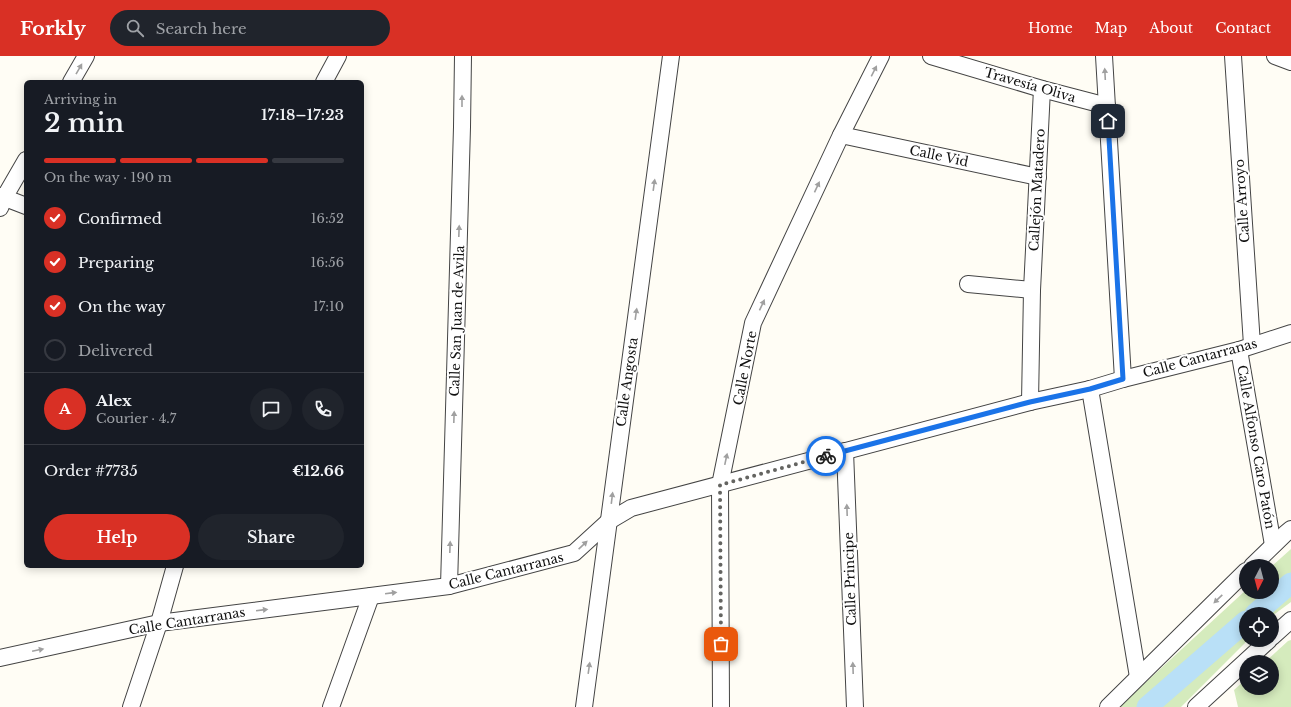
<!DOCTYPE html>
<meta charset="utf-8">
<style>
body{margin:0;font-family:"Libre Baskerville",serif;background:#20242c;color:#f1f3f6;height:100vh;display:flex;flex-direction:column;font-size:15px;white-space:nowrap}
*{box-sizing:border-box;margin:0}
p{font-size:13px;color:#9ea1a6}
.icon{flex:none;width:22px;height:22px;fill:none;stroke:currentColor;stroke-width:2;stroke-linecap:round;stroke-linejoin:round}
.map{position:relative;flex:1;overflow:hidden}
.side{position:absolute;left:24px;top:24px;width:340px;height:488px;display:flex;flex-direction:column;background:#171b24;border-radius:6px;box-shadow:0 2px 10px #0003}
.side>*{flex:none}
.needle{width:26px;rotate:186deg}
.tools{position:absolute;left:1239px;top:503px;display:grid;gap:8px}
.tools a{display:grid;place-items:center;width:40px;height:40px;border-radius:50%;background:#171b24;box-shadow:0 2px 10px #0003;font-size:20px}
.pin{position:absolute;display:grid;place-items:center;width:34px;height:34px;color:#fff;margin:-17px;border-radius:8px;box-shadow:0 2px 6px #0006}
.courier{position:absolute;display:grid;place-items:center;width:40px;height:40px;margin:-20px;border:3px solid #1a73e8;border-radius:50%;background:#fff;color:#222;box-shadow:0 1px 5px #0007}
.summary em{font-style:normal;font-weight:600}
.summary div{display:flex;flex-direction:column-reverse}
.summary{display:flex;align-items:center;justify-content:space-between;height:68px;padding:0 20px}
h1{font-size:26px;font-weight:600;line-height:30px}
.bar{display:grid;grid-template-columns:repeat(4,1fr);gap:6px 4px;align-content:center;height:48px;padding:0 20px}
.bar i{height:5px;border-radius:3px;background:#363941}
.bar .on{background:#d93025}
.bar p{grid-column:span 4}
.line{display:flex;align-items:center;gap:10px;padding:0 20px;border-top:1px solid #363941}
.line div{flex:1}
.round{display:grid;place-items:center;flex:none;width:42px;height:42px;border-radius:21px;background:#20242c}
ol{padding:0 20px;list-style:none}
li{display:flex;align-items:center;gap:12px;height:44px}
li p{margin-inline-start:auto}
li .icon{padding:4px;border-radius:50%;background:#d93025;color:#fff;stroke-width:4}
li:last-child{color:#9ea1a6}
li i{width:22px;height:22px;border:2px solid #363941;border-radius:50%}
.action{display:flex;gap:8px;margin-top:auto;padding:8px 20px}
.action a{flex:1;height:46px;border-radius:24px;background:#d93025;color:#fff;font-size:16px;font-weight:600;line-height:46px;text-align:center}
.action a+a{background:#20242c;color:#f1f3f6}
header{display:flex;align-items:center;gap:24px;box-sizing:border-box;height:56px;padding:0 20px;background:#d93025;color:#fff}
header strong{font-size:19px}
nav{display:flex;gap:22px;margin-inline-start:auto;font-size:14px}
.search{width:280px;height:36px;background:#20242c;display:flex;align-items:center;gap:10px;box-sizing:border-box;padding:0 14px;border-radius:22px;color:#9ea1a6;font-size:15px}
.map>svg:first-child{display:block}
.green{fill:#d5ebbd}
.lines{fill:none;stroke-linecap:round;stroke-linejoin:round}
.canal{stroke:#b9e0f7;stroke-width:21}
.minor-casing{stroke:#444;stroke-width:18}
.minor{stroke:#fff;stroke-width:16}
.oneway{fill:#a0a0a0}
.done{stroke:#646461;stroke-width:4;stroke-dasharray:0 7.2}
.route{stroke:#1a73e8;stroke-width:5}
.labels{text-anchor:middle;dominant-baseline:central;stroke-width:4;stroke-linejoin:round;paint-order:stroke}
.street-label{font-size:13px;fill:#111;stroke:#fff}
</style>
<header>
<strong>Forkly</strong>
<div class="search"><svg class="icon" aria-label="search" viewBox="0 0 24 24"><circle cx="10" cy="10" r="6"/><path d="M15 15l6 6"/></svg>Search here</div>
<nav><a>Home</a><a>Map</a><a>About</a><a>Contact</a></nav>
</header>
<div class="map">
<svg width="1291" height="651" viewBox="0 0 1291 651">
<rect width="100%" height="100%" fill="#fffdf5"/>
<!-- green -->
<g class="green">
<polygon points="1291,493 1291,546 1272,560 1272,558 1246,558 1246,584 1248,584 1181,651 1119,651 1246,534 1246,536 1272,536 1272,510"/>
<polygon points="1291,584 1291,651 1238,651 1234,634 1246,623 1246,632 1272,632 1272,606 1265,606 1288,585"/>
</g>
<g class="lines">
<!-- canal -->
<g class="canal">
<polyline points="1255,558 1291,527"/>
<polyline points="1147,651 1246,565"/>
</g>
<!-- minor casing -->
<g class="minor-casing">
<g id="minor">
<polyline points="931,0 1042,33 1107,50"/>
<polyline points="1104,0 1123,323"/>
<polyline points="1233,0 1252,289"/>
<polyline points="1275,0 1291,6"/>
<polyline points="71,26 86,0"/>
<polyline points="324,26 338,0"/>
<polyline points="841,79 1038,121"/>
<polyline points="0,140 26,150"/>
<polyline points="0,152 4,142 26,104"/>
<polyline points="968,228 1032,234"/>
<polyline points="1239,294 1273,489"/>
<polyline points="1090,333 1138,621"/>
<polyline points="1030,346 1032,234 1042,33"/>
<polyline points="845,395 855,651"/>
<polyline points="1252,510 1285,478 1291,473"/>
<polyline points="449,530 462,71 463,0"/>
<polyline points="1272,581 1291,564"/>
<polyline points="0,602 159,567 449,530 574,497 609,465 631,452 1030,346 1090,333 1123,323 1239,294 1291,277"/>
<polyline points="131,651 159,567 175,510"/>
<polyline points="331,651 371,540"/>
<polyline points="584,651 671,0"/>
<polyline points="721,651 720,429 753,267 841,79 881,0"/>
<polyline points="1108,651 1246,515"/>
<polyline points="1196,651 1269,584"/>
</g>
</g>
<!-- minor -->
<use href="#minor" class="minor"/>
</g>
<!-- one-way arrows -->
<defs><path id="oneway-solid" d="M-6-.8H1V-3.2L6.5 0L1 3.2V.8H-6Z"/></defs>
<g class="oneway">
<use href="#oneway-solid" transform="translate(79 13) rotate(-60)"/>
<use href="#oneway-solid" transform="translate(874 15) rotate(-63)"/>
<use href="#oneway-solid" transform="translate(1105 18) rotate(-93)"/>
<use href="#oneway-solid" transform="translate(462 45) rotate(-90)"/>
<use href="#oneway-solid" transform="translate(654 129) rotate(-82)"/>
<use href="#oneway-solid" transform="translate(817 131) rotate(-65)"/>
<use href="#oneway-solid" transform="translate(459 175) rotate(-88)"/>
<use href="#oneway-solid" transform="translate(762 249) rotate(-65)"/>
<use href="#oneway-solid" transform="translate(636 258) rotate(-82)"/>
<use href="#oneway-solid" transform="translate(454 361) rotate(-88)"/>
<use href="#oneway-solid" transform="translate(726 403) rotate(-78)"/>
<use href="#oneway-solid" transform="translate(612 442) rotate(-83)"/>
<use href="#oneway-solid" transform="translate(847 454) rotate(-92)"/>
<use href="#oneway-solid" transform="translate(583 489) rotate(-43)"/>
<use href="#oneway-solid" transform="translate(450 491) rotate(-88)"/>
<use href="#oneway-solid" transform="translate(391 537) rotate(-7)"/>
<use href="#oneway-solid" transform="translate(1218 543) rotate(136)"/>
<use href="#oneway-solid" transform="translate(262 554) rotate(-7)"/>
<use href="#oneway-solid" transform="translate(38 594) rotate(-12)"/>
<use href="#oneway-solid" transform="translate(589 612) rotate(-82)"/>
<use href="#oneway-solid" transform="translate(853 612) rotate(-92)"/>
</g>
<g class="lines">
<!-- done -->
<polyline class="done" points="721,588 720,429 826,400"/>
<!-- route -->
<polyline class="route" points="826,400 1030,346 1090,333 1123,323 1108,65"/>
</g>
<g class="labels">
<!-- street labels -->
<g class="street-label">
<text transform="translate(1030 29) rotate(16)">Travesía Oliva</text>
<text transform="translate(939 100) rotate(12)">Calle Vid</text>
<text transform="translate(1037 134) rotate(-87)">Callejón Matadero</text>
<text transform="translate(1242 145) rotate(-94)">Calle Arroyo</text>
<text transform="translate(457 265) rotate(-88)">Calle San Juan de Avila</text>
<text transform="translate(1200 302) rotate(-15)">Calle Cantarranas</text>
<text transform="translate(745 312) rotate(-79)">Calle Norte</text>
<text transform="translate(627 326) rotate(-82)">Calle Angosta</text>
<text transform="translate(1256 391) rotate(80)">Calle Alfonso Caro Patón</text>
<text transform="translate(506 515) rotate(-14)">Calle Cantarranas</text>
<text transform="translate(850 523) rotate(-92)">Calle Principe</text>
<text transform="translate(187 565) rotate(-9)">Calle Cantarranas</text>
</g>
</g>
</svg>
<div class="tools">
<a><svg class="needle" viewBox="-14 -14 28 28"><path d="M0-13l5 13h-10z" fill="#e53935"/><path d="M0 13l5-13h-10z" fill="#9ea1a6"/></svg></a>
<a><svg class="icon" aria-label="locate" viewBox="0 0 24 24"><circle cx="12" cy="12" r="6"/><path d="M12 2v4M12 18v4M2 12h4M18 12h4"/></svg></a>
<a><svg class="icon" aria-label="layers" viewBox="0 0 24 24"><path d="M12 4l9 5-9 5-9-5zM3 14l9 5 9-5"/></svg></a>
</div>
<div class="pin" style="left:721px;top:588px;background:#ea580c"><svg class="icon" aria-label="bag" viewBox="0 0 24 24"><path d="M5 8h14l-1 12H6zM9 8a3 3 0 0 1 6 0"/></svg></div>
<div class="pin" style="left:1108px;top:65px;background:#1f2937"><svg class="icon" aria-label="home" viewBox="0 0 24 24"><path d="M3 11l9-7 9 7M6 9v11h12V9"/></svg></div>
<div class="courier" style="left:826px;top:400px"><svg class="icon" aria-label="bike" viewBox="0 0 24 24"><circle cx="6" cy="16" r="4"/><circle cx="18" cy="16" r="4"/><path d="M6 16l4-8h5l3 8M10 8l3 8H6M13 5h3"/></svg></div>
<section class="side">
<div class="summary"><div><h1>2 min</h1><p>Arriving in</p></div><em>17:18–17:23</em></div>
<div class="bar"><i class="on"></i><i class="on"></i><i class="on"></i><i></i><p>On the way · 190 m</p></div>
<ol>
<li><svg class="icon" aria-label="check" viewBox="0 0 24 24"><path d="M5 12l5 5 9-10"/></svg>Confirmed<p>16:52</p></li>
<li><svg class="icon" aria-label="check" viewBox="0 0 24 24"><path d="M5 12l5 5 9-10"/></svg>Preparing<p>16:56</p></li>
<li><svg class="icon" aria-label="check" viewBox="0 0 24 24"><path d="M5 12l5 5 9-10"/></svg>On the way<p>17:10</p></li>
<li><i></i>Delivered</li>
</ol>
<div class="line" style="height:72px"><b class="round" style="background:#d93025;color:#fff">A</b><div><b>Alex</b><p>Courier · 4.7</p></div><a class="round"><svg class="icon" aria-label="chat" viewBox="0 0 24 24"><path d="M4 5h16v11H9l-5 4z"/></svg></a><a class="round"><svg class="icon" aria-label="phone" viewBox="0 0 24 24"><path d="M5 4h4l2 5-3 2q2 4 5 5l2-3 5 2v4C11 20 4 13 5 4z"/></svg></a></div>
<div class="line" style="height:52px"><div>Order #7735</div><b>€12.66</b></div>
<div class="action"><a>Help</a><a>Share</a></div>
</section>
</div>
